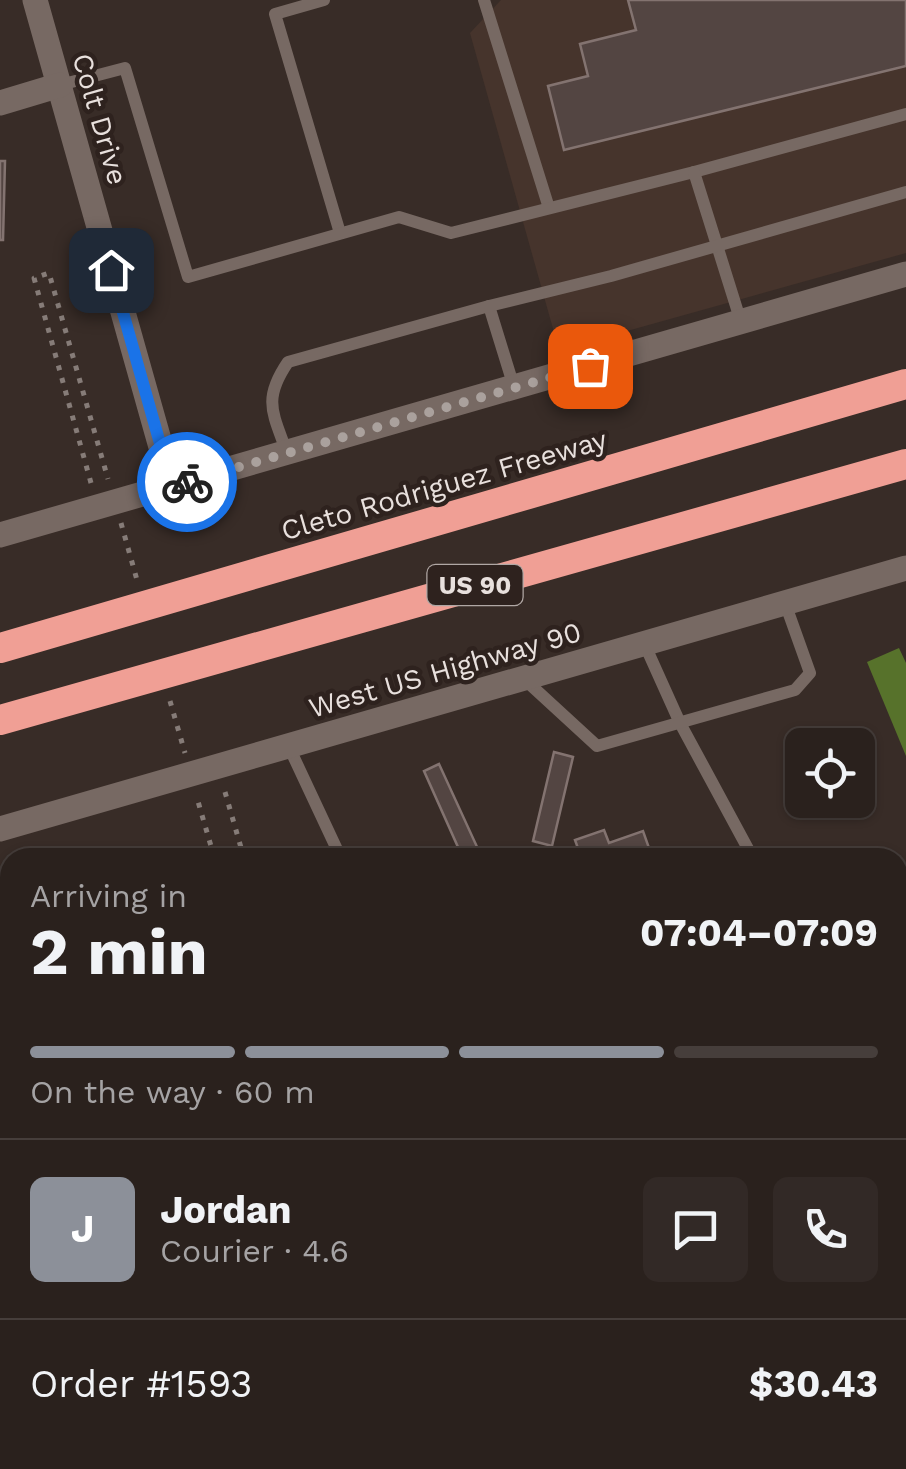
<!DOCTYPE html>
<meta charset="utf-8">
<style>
body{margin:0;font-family:"Work Sans",sans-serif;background:#322926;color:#f1f3f6;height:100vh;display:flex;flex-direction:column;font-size:38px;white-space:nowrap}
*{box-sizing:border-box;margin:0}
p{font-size:32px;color:#a5a3a4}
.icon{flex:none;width:55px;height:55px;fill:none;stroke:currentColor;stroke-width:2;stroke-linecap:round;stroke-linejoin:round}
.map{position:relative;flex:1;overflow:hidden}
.panel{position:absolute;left:0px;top:848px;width:908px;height:622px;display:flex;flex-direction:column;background:#2a211d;border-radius:30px 30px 0 0;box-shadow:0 2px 8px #0004,0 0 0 2px #463e3b}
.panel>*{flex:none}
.fabs{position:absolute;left:785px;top:728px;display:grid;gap:20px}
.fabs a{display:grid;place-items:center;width:90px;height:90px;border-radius:15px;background:#2a211d;box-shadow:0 2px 8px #0004,0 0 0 2px #463e3b;font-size:50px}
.pin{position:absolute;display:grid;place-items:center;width:85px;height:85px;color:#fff;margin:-42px;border-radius:20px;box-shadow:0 5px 15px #0006}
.courier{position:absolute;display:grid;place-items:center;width:100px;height:100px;margin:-50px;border:8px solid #1a73e8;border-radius:50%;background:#fff;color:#222;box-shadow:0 2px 12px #0007}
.overview em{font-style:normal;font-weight:700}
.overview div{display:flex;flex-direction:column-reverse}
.overview{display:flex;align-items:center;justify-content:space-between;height:170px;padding:0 30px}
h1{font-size:65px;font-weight:700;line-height:75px}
.bar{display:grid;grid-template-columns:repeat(4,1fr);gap:15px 10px;align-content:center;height:120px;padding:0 30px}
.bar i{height:12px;border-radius:8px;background:#463e3b}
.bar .current{background:#8c9099}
.bar p{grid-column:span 4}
.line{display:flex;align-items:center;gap:25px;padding:0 30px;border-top:2px solid #463e3b}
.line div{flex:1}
.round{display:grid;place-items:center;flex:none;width:105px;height:105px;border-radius:15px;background:#322926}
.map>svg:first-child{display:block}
.built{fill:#46342c}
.forest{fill:#57722b}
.building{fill:#534542;stroke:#837370;stroke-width:2.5}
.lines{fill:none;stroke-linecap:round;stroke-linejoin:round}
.path{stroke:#867c78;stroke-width:5;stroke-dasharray:5 8;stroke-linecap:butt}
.service{stroke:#776963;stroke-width:12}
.minor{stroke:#776963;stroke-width:25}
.secondary{stroke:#776963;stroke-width:25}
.motorway{stroke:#f09f95;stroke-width:30}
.done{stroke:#aaa19d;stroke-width:10;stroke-dasharray:0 18}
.route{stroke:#1a73e8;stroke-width:12}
.labels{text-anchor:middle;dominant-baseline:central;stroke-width:9;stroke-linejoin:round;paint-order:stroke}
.shield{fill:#2e221e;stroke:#b0a7a4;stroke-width:2.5}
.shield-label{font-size:25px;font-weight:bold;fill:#e8e0dd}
.street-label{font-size:28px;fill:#e8e0dd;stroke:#2e221e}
</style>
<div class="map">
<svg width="906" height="1469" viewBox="0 0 906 1469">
<rect width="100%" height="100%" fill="#382c27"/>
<!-- built -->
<polygon class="built" points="501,0 906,0 906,253 559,350 470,33"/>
<!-- forest -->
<polygon class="forest" points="899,648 906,663 906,756 867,662"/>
<!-- building -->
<g class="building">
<polygon points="628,0 906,0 906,66 564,150 548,86 588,76 580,44 636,30"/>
<polygon points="0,161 5,161 3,240 0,240"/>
<polygon points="554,752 573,757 552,846 533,841"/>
<polygon points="439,764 478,849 462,856 424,771"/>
<polygon points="604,830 609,843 643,831 649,848 622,858 572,858 580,854 575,840"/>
<polygon points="904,1406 906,1427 898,1430 898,1408"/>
<polygon points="0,1459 21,1460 21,1469 0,1469"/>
<polygon points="184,1460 241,1460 279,1464 279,1469 184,1469"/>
<polygon points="375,1460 420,1460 420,1461 402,1469 354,1469"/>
<polygon points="680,1460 728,1460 729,1462 711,1469 659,1469"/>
</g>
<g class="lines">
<!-- path -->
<g class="path">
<polyline points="91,483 34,278 49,273 108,479"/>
<polyline points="121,523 137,580"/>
<polyline points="170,701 185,753"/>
<polyline points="225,792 244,858"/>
<polyline points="196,858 213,853 197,798"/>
</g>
<!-- service -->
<g class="service">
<polyline points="324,0 275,14 340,233"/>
<polyline points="484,0 549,208"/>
<polyline points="60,85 125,68 188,277 399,217 451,233 694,172 906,114"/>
<polyline points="694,172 741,322"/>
<polyline points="489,306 514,387"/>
<path d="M287,453C273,413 262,400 288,362L489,306L611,276L906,192"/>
<polyline points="644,643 680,723 753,858"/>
<polyline points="523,678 597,746 795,690 810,673 785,603"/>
<polyline points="289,747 341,858"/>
<polyline points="898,930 906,930"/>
<polyline points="0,1148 10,1152"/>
<polyline points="898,1155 906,1174"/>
<polyline points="153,1460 157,1469"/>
<polyline points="475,1460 479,1469"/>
<polyline points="798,1460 802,1469"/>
</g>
<!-- minor -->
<g class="minor">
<polyline points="35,0 172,486"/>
<polyline points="0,103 60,85"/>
</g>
<!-- secondary -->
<g class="secondary">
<polyline points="0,535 906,274"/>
<polyline points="0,829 906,568"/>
</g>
<!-- motorway -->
<g class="motorway">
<polyline points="0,648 906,384"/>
<polyline points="0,720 906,464"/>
</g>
</g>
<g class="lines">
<!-- done -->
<polyline class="done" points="187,482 590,366"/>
<!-- route -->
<polyline class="route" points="111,270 172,486 187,482"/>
</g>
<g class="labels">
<!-- shield labels -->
<rect class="shield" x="427.5" y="565" width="95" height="40" rx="8"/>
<g class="shield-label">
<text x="475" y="585">US 90</text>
</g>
<!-- street labels -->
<g class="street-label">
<text transform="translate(100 119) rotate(74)">Colt Drive</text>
<text transform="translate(444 485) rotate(-16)">Cleto Rodriguez Freeway</text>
<text transform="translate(445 670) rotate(-16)">West US Highway 90</text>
</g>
</g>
</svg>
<div class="fabs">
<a><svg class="icon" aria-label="locate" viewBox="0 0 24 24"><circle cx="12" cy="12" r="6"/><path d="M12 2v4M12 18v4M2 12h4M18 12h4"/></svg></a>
</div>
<div class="pin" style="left:590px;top:366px;background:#ea580c"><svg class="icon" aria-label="bag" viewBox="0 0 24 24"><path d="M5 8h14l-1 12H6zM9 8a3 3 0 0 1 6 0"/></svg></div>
<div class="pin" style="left:111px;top:270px;background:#1f2937"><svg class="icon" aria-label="home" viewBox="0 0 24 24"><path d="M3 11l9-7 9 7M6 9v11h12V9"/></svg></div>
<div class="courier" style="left:187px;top:482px"><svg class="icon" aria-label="bike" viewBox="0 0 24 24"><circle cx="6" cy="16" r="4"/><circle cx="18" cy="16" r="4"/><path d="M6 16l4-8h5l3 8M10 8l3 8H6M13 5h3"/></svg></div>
<section class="panel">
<div class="overview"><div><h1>2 min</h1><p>Arriving in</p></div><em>07:04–07:09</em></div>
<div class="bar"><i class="current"></i><i class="current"></i><i class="current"></i><i></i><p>On the way · 60 m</p></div>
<div class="line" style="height:180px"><b class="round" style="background:#8c9099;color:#fff">J</b><div><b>Jordan</b><p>Courier · 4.6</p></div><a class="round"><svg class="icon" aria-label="chat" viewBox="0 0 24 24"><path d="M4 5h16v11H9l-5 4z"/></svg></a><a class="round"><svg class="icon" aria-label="phone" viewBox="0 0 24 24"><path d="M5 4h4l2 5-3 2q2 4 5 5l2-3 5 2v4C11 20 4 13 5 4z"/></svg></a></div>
<div class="line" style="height:130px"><div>Order #1593</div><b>$30.43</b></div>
</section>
</div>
